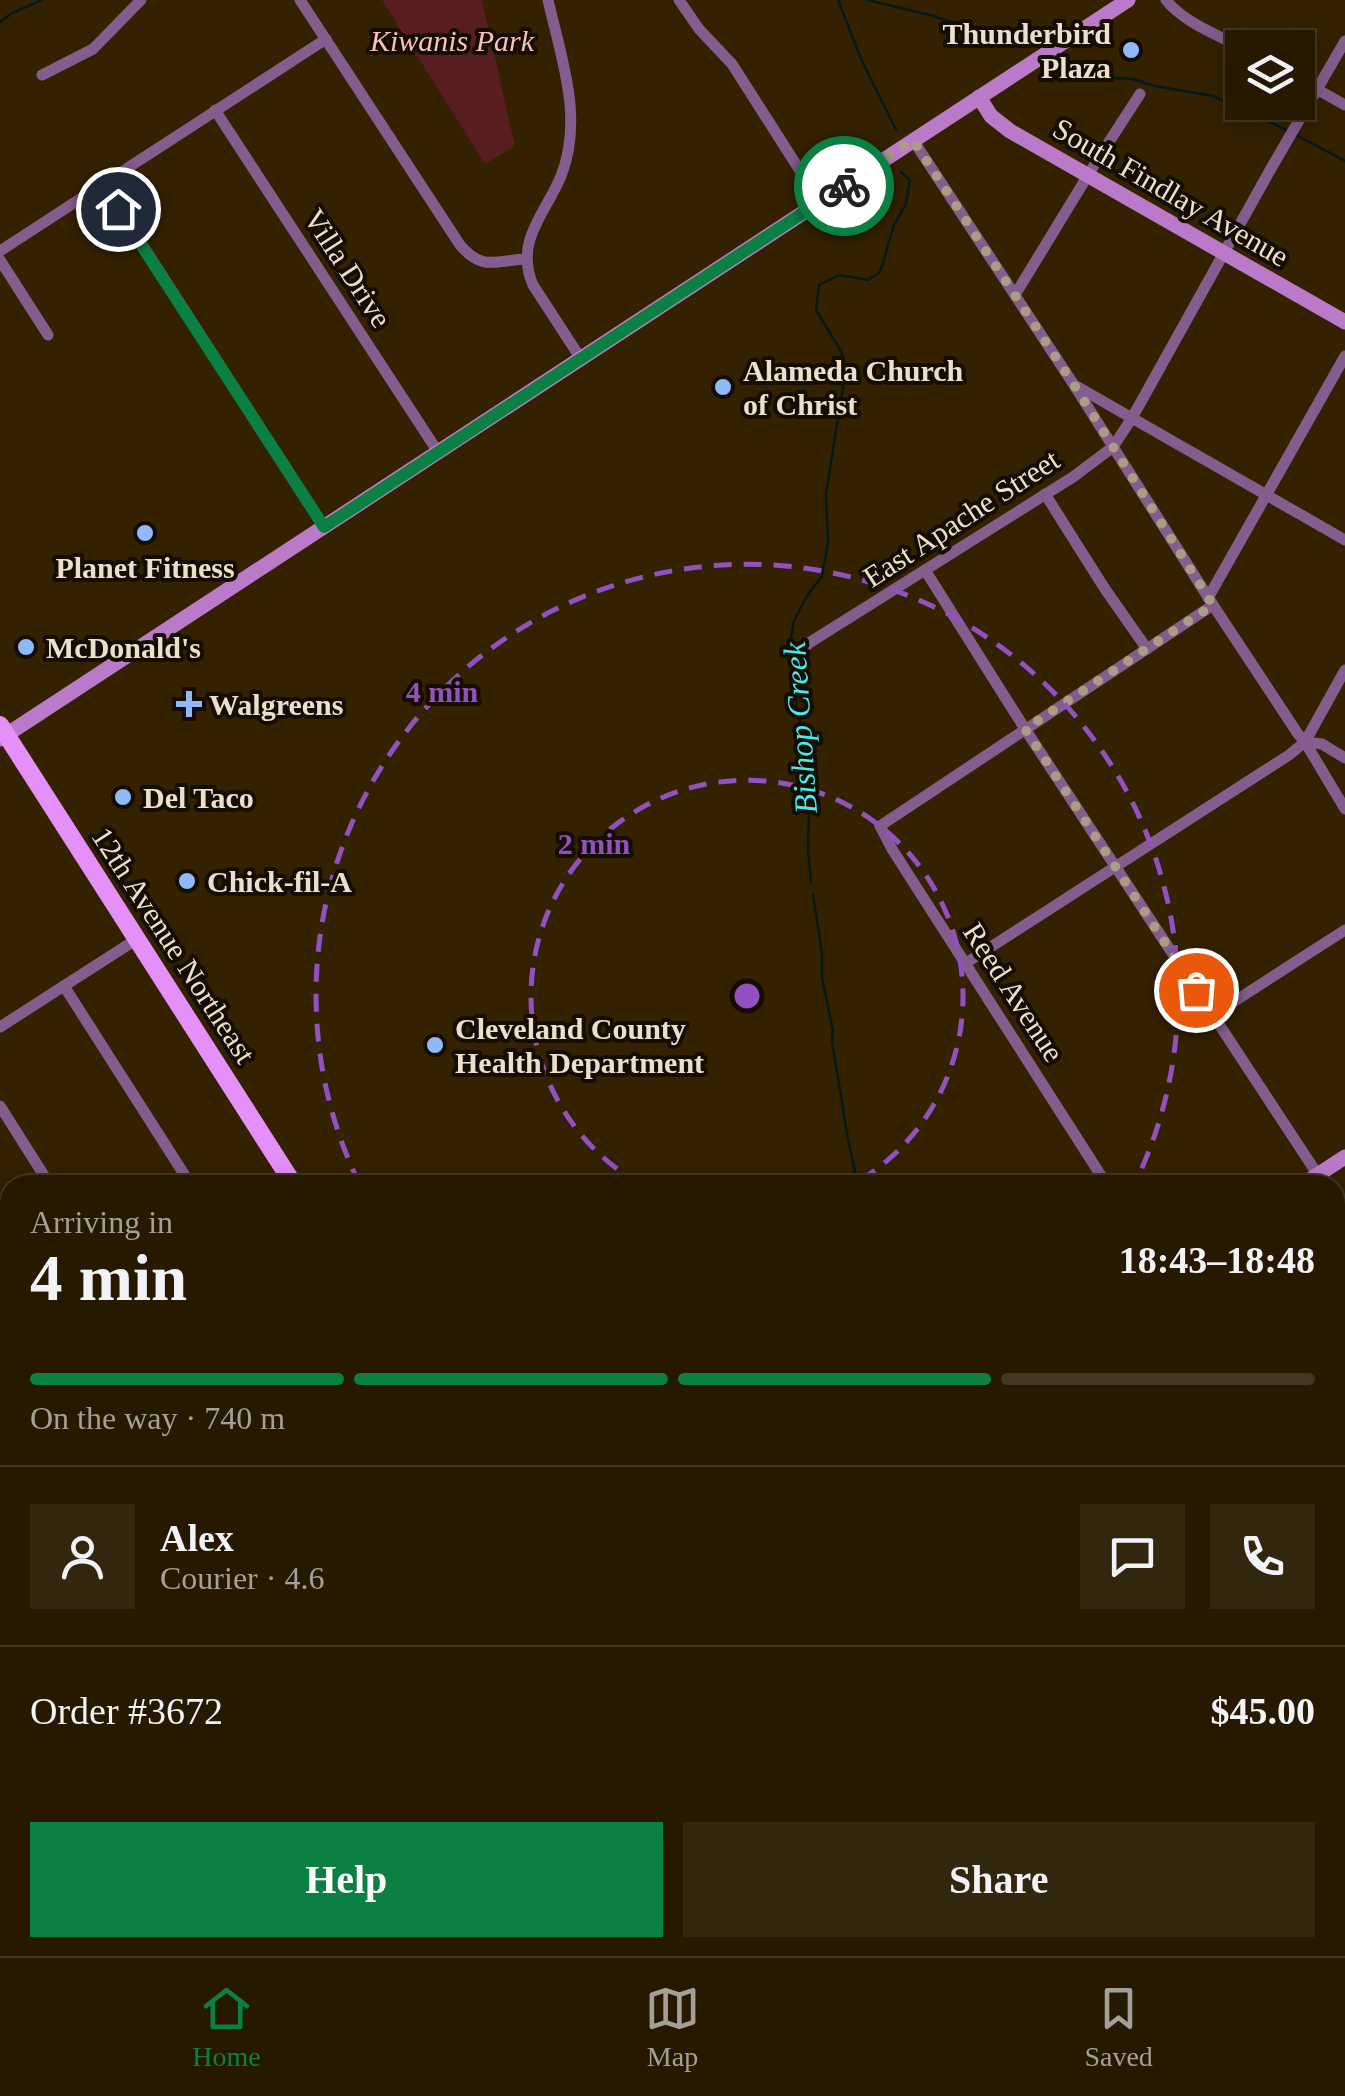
<!DOCTYPE html>
<meta charset="utf-8">
<style>
body{margin:0;font-family:"Times New Roman",serif;background:#32260f;color:#f1f3f6;height:100vh;display:flex;flex-direction:column;font-size:38px;white-space:nowrap}
*{box-sizing:border-box;margin:0}
p{font-size:32px;color:#a4a099}
.icon{flex:none;width:55px;height:55px;fill:none;stroke:currentColor;stroke-width:2;stroke-linecap:round;stroke-linejoin:round}
.map{position:relative;flex:1;overflow:hidden}
.panel{position:absolute;left:0px;top:1175px;width:1345px;height:782px;display:flex;flex-direction:column;background:#261900;border-radius:30px 30px 0 0;box-shadow:0 5px 25px #0003,0 0 0 2px #423822}
.panel>*{flex:none}
.tools{position:absolute;left:1225px;top:30px;display:grid;gap:20px}
.tools a{display:grid;place-items:center;width:90px;height:90px;border-radius:0px;background:#261900;box-shadow:0 5px 25px #0003,0 0 0 2px #423822;font-size:50px}
.pin{position:absolute;display:grid;place-items:center;width:85px;height:85px;color:#fff;margin:-42px;border:5px solid #fff;border-radius:50%;box-shadow:0 2px 10px #0007}
.courier{position:absolute;display:grid;place-items:center;width:100px;height:100px;margin:-50px;border:8px solid #0b8043;border-radius:50%;background:#fff;color:#222;box-shadow:0 2px 12px #0007}
.summary em{font-style:normal;font-weight:700}
.summary div{display:flex;flex-direction:column-reverse}
.summary{display:flex;align-items:center;justify-content:space-between;height:170px;padding:0 30px}
h1{font-size:65px;font-weight:700;line-height:75px}
.bar{display:grid;grid-template-columns:repeat(4,1fr);gap:15px 10px;align-content:center;height:120px;padding:0 30px}
.bar i{height:12px;border-radius:8px;background:#423822}
.bar .selected{background:#0b8043}
.bar p{grid-column:span 4}
.line{display:flex;align-items:center;gap:25px;padding:0 30px;border-top:2px solid #423822}
.line div{flex:1}
.round{display:grid;place-items:center;flex:none;width:105px;height:105px;border-radius:0px;background:#32260f}
.button{display:flex;gap:20px;margin-top:auto;padding:20px 30px}
.button a{flex:1;height:115px;border-radius:0px;background:#0b8043;color:#fff;font-size:40px;font-weight:700;line-height:115px;text-align:center}
.button a+a{background:#32260f;color:#f1f3f6}
.tab-bar{display:flex;justify-content:space-around;align-items:center;height:140px;border-top:2px solid #423822;background:#261900;font-size:28px;color:#a4a099}
.tab-bar a{display:grid;justify-items:center;gap:5px}
.tab-bar .selected{color:#0b8043}
.map>svg:first-child{display:block}
.green{fill:#581d21}
.lines{fill:none;stroke-linecap:round;stroke-linejoin:round}
.stream{stroke:#04191a;stroke-width:2.5}
.street{stroke:#845c8d;stroke-width:11}
.secondary{stroke:#bb7ac9;stroke-width:15}
.primary{stroke:#e590f8;stroke-width:18}
.done{stroke:#ab9d85;stroke-width:10;stroke-dasharray:0 18}
.route{stroke:#0b8043;stroke-width:12}
.ring{fill:none;stroke:#9250c2;stroke-width:5;stroke-dasharray:18 12}
.poi-dot{fill:#8fb8fd;stroke:#150d02;stroke-width:4}
.labels{text-anchor:middle;dominant-baseline:central;stroke-width:8;stroke-linejoin:round;paint-order:stroke}
.poi-label{font-size:30px;font-weight:bold;fill:#ece0cd;stroke:#150d02;text-anchor:start}
.park-label{font-size:30px;font-style:italic;fill:#fac0bf;stroke:#150d02}
.street-label{font-size:30px;fill:#ece0cd;stroke:#150d02}
.water-label{font-size:32px;font-style:italic;fill:#44edf6;stroke:#150d02}
.centre{fill:#9250c2;stroke:#150d02;stroke-width:5}
.ring-label{font-size:30px;text-anchor:middle;font-weight:bold;fill:#9250c2;stroke:#150d02;stroke-width:8;stroke-linejoin:round;paint-order:stroke}
</style>
<div class="map">
<svg width="1345" height="1956" viewBox="0 0 1345 1956">
<rect width="100%" height="100%" fill="#332100"/>
<!-- green -->
<polygon class="green" points="382,0 482,0 515,146 485,164"/>
<g class="lines">
<!-- stream -->
<g class="stream">
<polyline points="838,0 862,61 896,130"/>
<polyline points="867,0 930,15 974,29 1030,40"/>
<polyline points="0,22 12,13 42,0"/>
<polyline points="1055,68 1082,76 1133,79 1155,86 1213,96 1287,130"/>
<polyline points="1294,134 1345,161"/>
<polyline points="811,882 808,848 809,814 800,763 802,729 797,712 795,673 789,650 794,621 807,596 822,576 828,543 826,493 843,388 842,353 816,310 819,285 839,275 868,280 879,273 882,266 894,225 906,204 910,180 901,172"/>
<polyline points="813,895 822,953 822,977 833,1031 832,1042 848,1139 858,1185"/>
<polyline points="995,1948 1000,1956"/>
</g>
<!-- street -->
<g class="street">
<path d="M300,0L460,245C483,272 496,260 527,259"/>
<path d="M548,0C561,57 584,119 561,176C546,213 514,241 533,285L581,359"/>
<polyline points="679,0 699,29 732,64 820,202"/>
<path d="M1166,0C1183,22 1218,35 1242,48"/>
<polyline points="42,75 93,49 141,0"/>
<polyline points="1298,79 1345,105"/>
<polyline points="215,110 438,452"/>
<polyline points="913,140 1074,385 1213,605 1298,734 1305,742 1345,809"/>
<polyline points="103,184 324,527"/>
<polyline points="0,251 326,39"/>
<polyline points="0,260 48,335"/>
<polyline points="1015,295 1096,162 1140,94"/>
<polyline points="1076,386 1345,540"/>
<polyline points="1045,494 1105,589 1147,649"/>
<polyline points="925,570 1025,729 1318,1175"/>
<polyline points="1208,598 1345,356"/>
<polyline points="798,658 799,653 809,643 1073,477 1113,447 1132,418 1269,172 1345,41"/>
<polyline points="1305,742 1322,744 1345,758"/>
<polyline points="966,963 1289,755 1305,742 1345,670"/>
<polyline points="64,986 191,1185"/>
<polyline points="1213,1015 1345,930"/>
<polyline points="0,1027 137,939"/>
<polyline points="0,1106 50,1185"/>
<polyline points="1107,1185 892,849 880,826 1213,605"/>
<polyline points="1335,1325 1345,1307"/>
<polyline points="0,1327 10,1343"/>
<polyline points="1335,1376 1345,1382"/>
<polyline points="0,1503 10,1496"/>
<polyline points="0,1915 10,1930"/>
<polyline points="21,1948 26,1956"/>
</g>
<!-- secondary -->
<g class="secondary">
<polyline points="979,97 991,116 1010,131 1345,322"/>
<polyline points="0,739 1128,0"/>
<polyline points="1302,1185 1345,1157"/>
</g>
<!-- primary -->
<g class="primary">
<polyline points="0,725 294,1185"/>
<polyline points="781,1948 786,1956"/>
</g>
</g>
<g class="lines">
<!-- done -->
<polyline class="done" points="844,186 913,140 1074,385 1213,605 1025,729 1196,990"/>
<!-- route -->
<polyline class="route" points="118,209 324,527 844,186"/>
</g>
<!-- distance rings -->
<g class="ring">
<path d="M642 1185A216 216 0 1 1 852 1185"/>
<path d="M360 1185A431 431 0 1 1 1134 1185"/>
</g>
<!-- markers -->
<g class="poi-dot">
<circle cx="1131" cy="50" r="10"/>
<circle cx="723" cy="387" r="10"/>
<circle cx="145" cy="533" r="10"/>
<circle cx="26" cy="647" r="10"/>
<path d="M184 689h10v10h10v10h-10v10h-10v-10h-10v-10h10z"/>
<circle cx="123" cy="797" r="10"/>
<circle cx="187" cy="881" r="10"/>
<circle cx="435" cy="1045" r="10"/>
</g>
<g class="labels">
<!-- poi labels -->
<g class="poi-label">
<text x="1111" y="33" text-anchor="end">Thunderbird<tspan x="1111" dy="34">Plaza</tspan></text>
<text x="743" y="370">Alameda Church<tspan x="743" dy="34">of Christ</tspan></text>
<text x="145" y="567" text-anchor="middle">Planet Fitness</text>
<text x="46" y="647">McDonald's</text>
<text x="209" y="704">Walgreens</text>
<text x="143" y="797">Del Taco</text>
<text x="207" y="881">Chick-fil-A</text>
<text x="455" y="1028">Cleveland County<tspan x="455" dy="34">Health Department</tspan></text>
</g>
<!-- park labels -->
<g class="park-label">
<text x="452" y="40">Kiwanis Park</text>
</g>
<!-- street labels -->
<g class="street-label">
<text transform="translate(1171 192) rotate(30)">South Findlay Avenue</text>
<text transform="translate(348 268) rotate(57)">Villa Drive</text>
<text transform="translate(961 518) rotate(-33)">East Apache Street</text>
<text transform="translate(174 945) rotate(57)">12th Avenue Northeast</text>
<text transform="translate(1014 992) rotate(57)">Reed Avenue</text>
</g>
<!-- water labels -->
<g class="water-label">
<text transform="translate(800 728) rotate(-94)">Bishop Creek</text>
</g>
</g>
<circle cx="747" cy="996" r="15" class="centre"/>
<g class="ring-label">
<text x="442" y="702">4 min</text>
<text x="594" y="854">2 min</text>
</g>
</svg>
<div class="tools">
<a><svg class="icon" aria-label="layers" viewBox="0 0 24 24"><path d="M12 4l9 5-9 5-9-5zM3 14l9 5 9-5"/></svg></a>
</div>
<div class="pin" style="left:1196px;top:990px;background:#ea580c"><svg class="icon" aria-label="bag" viewBox="0 0 24 24"><path d="M5 8h14l-1 12H6zM9 8a3 3 0 0 1 6 0"/></svg></div>
<div class="pin" style="left:118px;top:209px;background:#1f2937"><svg class="icon" aria-label="home" viewBox="0 0 24 24"><path d="M3 11l9-7 9 7M6 9v11h12V9"/></svg></div>
<div class="courier" style="left:844px;top:186px"><svg class="icon" aria-label="bike" viewBox="0 0 24 24"><circle cx="6" cy="16" r="4"/><circle cx="18" cy="16" r="4"/><path d="M6 16l4-8h5l3 8M10 8l3 8H6M13 5h3"/></svg></div>
<section class="panel">
<div class="summary"><div><h1>4 min</h1><p>Arriving in</p></div><em>18:43–18:48</em></div>
<div class="bar"><i class="selected"></i><i class="selected"></i><i class="selected"></i><i></i><p>On the way · 740 m</p></div>
<div class="line" style="height:180px"><a class="round"><svg class="icon" aria-label="person" viewBox="0 0 24 24"><circle cx="12" cy="8" r="4"/><path d="M4 21q1-7 8-7t8 7"/></svg></a><div><b>Alex</b><p>Courier · 4.6</p></div><a class="round"><svg class="icon" aria-label="chat" viewBox="0 0 24 24"><path d="M4 5h16v11H9l-5 4z"/></svg></a><a class="round"><svg class="icon" aria-label="phone" viewBox="0 0 24 24"><path d="M5 4h4l2 5-3 2q2 4 5 5l2-3 5 2v4C11 20 4 13 5 4z"/></svg></a></div>
<div class="line" style="height:130px"><div>Order #3672</div><b>$45.00</b></div>
<div class="button"><a>Help</a><a>Share</a></div>
</section>
</div>
<nav class="tab-bar">
<a class="selected"><svg class="icon" aria-label="home" viewBox="0 0 24 24"><path d="M3 11l9-7 9 7M6 9v11h12V9"/></svg>Home</a>
<a><svg class="icon" aria-label="map" viewBox="0 0 24 24"><path d="M3 6l6-2 6 2 6-2v14l-6 2-6-2-6 2zM9 4v14M15 6v14"/></svg>Map</a>
<a><svg class="icon" aria-label="saved" viewBox="0 0 24 24"><path d="M7 4h10v16l-5-4-5 4z"/></svg>Saved</a>
</nav>
